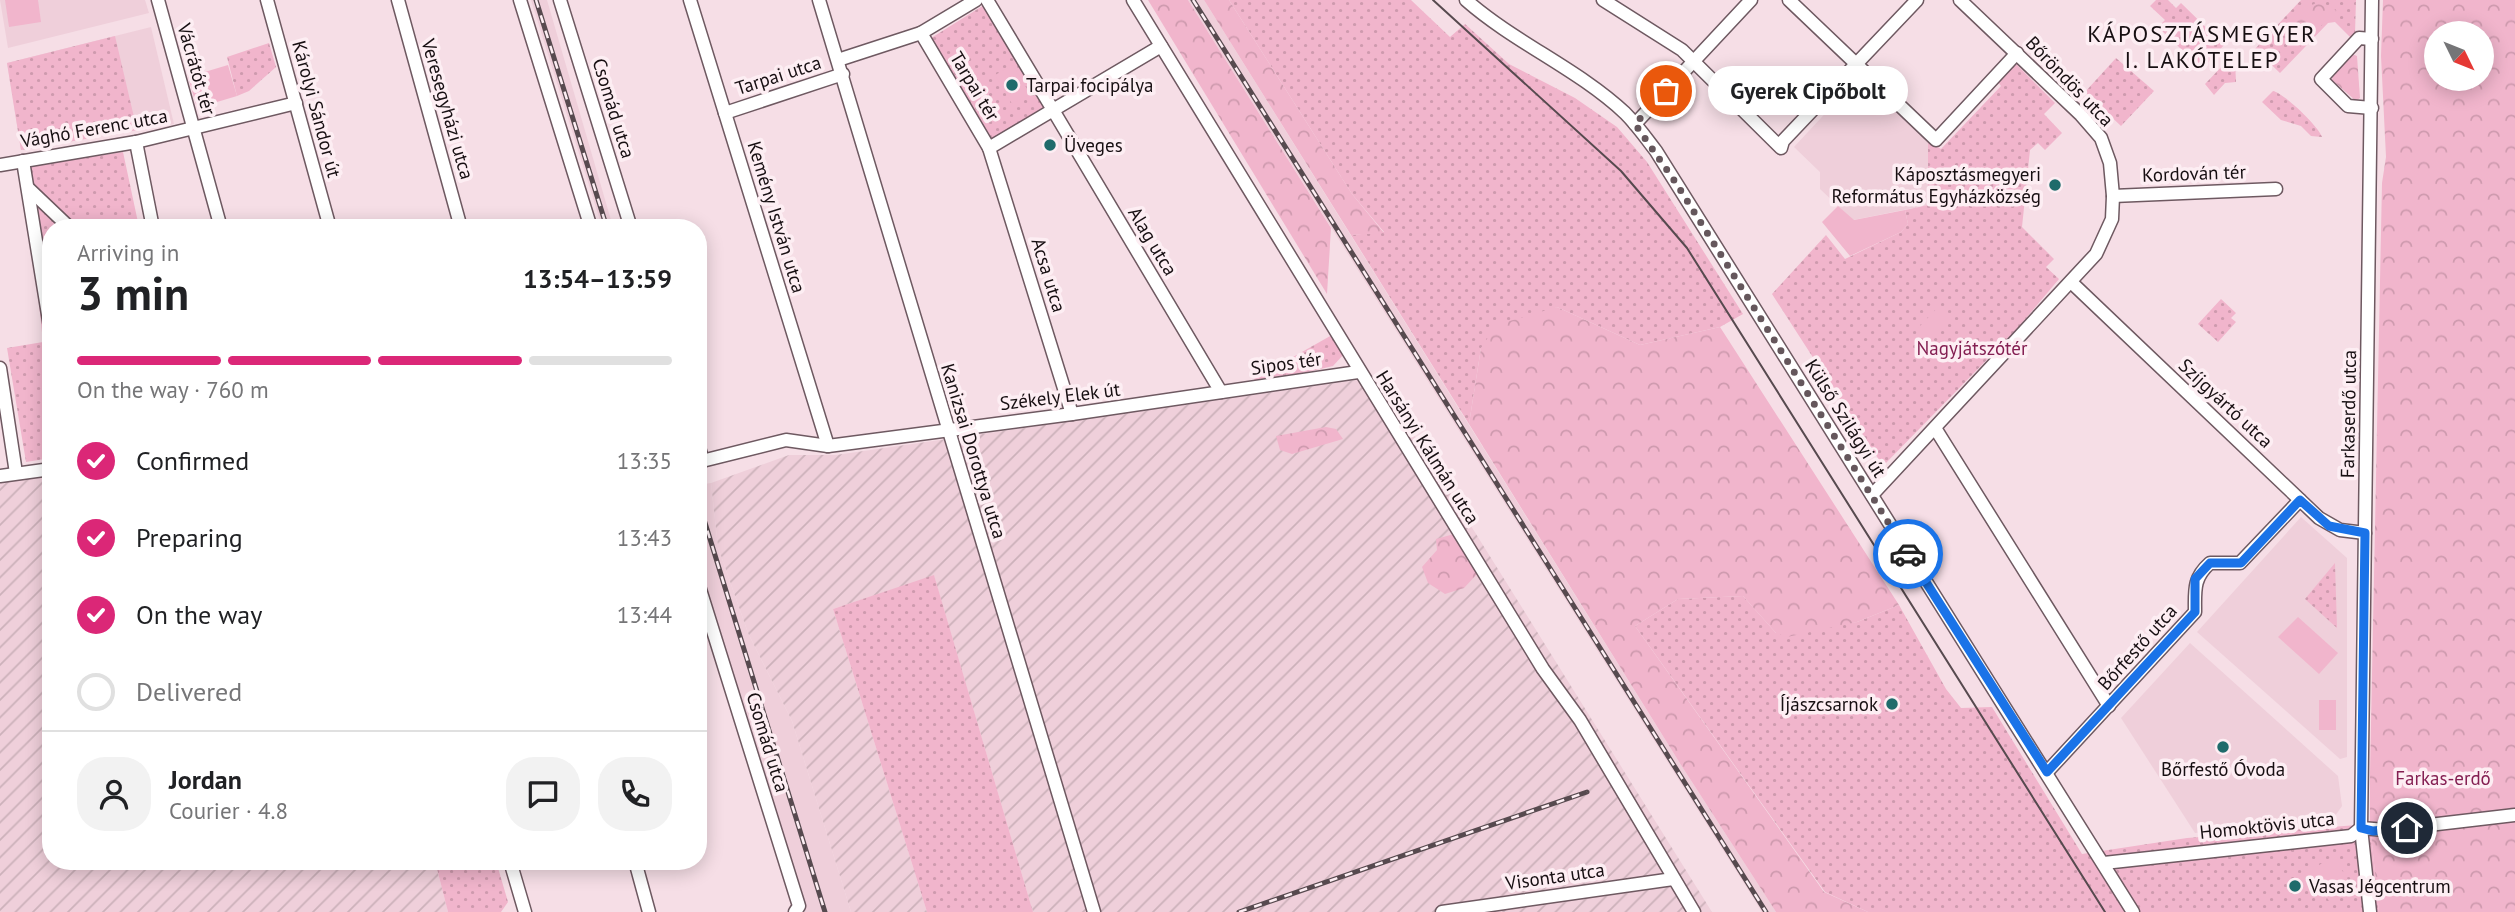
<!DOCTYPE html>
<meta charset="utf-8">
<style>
body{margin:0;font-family:"PT Sans",sans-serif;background:#f2f2f2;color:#202124;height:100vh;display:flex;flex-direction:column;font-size:26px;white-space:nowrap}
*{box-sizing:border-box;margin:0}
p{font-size:23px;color:#757577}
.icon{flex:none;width:38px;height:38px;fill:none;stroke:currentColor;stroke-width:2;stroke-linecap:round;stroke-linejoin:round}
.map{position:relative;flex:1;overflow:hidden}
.sheet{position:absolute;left:42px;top:219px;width:665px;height:651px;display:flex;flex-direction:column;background:#fff;border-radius:28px;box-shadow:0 4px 18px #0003}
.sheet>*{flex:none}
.needle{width:46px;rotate:133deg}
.tools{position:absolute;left:2424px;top:21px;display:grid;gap:14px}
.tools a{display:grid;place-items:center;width:70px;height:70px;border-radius:50%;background:#fff;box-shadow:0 4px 18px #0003;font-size:35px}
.pin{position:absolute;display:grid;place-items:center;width:60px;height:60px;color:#fff;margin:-30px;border:4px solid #fff;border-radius:50%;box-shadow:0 2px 7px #0007}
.courier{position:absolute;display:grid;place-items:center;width:70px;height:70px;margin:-35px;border:5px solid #1a73e8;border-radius:50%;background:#fff;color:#222;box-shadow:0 2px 9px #0007}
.bubble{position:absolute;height:49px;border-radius:24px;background:#fff;box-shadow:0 4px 18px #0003;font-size:23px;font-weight:800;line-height:49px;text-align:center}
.head em{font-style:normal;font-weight:800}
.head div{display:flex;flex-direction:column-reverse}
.head{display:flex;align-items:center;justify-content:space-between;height:119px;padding:0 35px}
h1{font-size:46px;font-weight:800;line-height:52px}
.bar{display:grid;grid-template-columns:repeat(4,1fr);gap:10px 7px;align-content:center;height:84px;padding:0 35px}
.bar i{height:9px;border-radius:5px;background:#e0e0e0}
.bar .active{background:#db2777}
.bar p{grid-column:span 4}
.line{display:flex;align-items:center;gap:18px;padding:0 35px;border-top:2px solid #e0e0e0}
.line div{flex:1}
.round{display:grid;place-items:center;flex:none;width:74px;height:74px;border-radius:28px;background:#f2f2f2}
ol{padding:0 35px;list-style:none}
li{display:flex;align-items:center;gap:21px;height:77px}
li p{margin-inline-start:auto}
li .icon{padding:7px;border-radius:50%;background:#db2777;color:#fff;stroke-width:4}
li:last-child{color:#757577}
li i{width:38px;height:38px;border:4px solid #e0e0e0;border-radius:50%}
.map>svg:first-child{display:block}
.built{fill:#efcfda}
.industrial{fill:url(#industrial-furrows)}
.grass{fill:url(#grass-dots)}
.forest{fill:url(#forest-crowns);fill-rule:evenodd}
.garden{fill:#f1b5cc}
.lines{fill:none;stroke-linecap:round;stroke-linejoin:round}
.minor-casing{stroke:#6e5961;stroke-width:15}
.minor{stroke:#fff;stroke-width:12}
.tram{stroke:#574a4f;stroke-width:2}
.rail-casing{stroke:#574a4f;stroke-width:5}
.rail{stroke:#fdeef3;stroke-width:2.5;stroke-dasharray:8;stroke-linecap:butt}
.done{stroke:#65575c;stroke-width:7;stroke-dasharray:0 12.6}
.route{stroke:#1a73e8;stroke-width:9}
.poi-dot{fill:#1f6b6b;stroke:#fdeef3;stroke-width:2.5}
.labels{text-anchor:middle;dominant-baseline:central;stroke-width:7;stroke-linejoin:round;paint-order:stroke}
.street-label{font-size:19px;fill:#170f12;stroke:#fdeef3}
.poi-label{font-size:19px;fill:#170f12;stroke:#fdeef3;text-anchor:start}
.park-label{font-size:19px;fill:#841f52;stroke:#fdeef3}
.quarter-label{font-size:23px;letter-spacing:2px;fill:#170f12;stroke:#fdeef3}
</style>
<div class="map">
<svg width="2515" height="912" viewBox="0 0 2515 912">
<defs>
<pattern id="industrial-furrows" width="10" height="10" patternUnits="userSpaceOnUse" patternTransform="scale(1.75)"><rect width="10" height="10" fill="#efcfda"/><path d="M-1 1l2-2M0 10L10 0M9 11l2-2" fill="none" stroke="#ccb1ba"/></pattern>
<pattern id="grass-dots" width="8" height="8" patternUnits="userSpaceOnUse" patternTransform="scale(1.75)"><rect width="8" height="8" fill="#f1b5cc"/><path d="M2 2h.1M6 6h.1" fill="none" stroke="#ce9aae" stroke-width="1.8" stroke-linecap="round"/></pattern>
<pattern id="forest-crowns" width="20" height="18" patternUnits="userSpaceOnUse" patternTransform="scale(1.75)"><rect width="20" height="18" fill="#f1b5cc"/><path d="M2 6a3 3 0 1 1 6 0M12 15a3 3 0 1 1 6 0" fill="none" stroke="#ce9aae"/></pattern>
</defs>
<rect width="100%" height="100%" fill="#f6dee6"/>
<!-- built -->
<g class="built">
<polygon points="0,0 145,0 149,13 8,48"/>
<polygon points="531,0 547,0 613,227 602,227"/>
<polygon points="1188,0 1204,0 1681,765 1776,912 1762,912"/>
<polygon points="151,27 174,124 21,150 7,63"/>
<polygon points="1861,75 1928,140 1928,205 1853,220 1820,189 1820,172 1794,147"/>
<polygon points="711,483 718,547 748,633 792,721 851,912 805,912 802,905 698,566 698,485"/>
<polygon points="2301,517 2347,558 2347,757 2340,759 2197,632"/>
<polygon points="2190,643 2338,776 2342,806 2335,816 2195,833 2121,718"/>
</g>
<!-- industrial -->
<g class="industrial">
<polygon points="1378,377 1712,912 1033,912 934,576 833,609 927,912 851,912 792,721 748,633 718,547 711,483 789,455 836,455"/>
<polygon points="51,473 51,861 435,861 448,912 0,912 0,481"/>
</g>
<!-- grass -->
<g class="grass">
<polygon points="1229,0 1411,0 1450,37 1465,24 1509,64 1575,98 1617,127 1647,162 1743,314 1720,327 1640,345 1557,307 1481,348 1469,424 1351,235 1384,232 1352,194"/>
<polygon points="2156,0 2168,0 2176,8 2181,3 2224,45 2202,69 2158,27 2165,20 2150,6"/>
<polygon points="2301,0 2356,0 2355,34 2351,38 2335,22 2328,23 2280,73 2255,49"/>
<polygon points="984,5 1049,108 992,143 928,40"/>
<polygon points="115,36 137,130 21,150 7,63"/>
<polygon points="269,43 276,67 249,91 237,96 227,57"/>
<polygon points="2116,58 2154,91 2121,126 2085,92"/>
<polygon points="2227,61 2235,61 2236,82 2225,83 2214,95 2205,84"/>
<polygon points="2014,62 2055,103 2044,114 2062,133 2045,150 2038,143 2030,150 2022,227 2054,259 2046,267 2059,279 2016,330 1883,466 1772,294 1826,235 1845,259 1901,232 1908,224 1905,210 1928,205 1928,141 1941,149 2001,86 1997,81"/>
<path d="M2273,91C2284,93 2320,128 2322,137L2311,136L2301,126L2281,120L2262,102Z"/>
<polygon points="123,152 139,227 51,228 51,458 26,462 7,348 43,342 37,285 17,168"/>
<polygon points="2221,299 2236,313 2231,318 2236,322 2218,342 2198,324"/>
<polygon points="1332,335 1344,354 1333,366 1256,384 1254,379"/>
<polygon points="2335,563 2337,628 2305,599"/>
<polygon points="934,575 1033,912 927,912 833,609"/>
<polygon points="1743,596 1776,633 1857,622 1899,605 1946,689 1961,708 1992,707 2082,854 2187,838 2370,824 2379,912 1868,912 1825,892 1635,626 1678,599"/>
<polygon points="435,861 496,861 508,902 501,912 448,912"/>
</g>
<!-- forest -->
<g class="forest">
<polygon points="1148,0 1188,0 1331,228 1327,294"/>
<polygon points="1204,0 1229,0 1352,194 1384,233 1351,235"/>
<path d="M2383,0H2515V912H2379L2370,824V773L2382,183L2386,157L2381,56ZM2436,33H2482V79H2436Z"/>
<polygon points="2316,3 2332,6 2336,11 2334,17 2326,21 2298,49 2290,48 2279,34 2295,14"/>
<polygon points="2352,54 2357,56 2360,98 2356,101 2332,80 2333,74"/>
<polygon points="1557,307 1640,345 1720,327 1899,605 1857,622 1787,637 1776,633 1743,596 1678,599 1635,626 1824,892 1868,912 1776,912 1681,765 1469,424 1481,348 1496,325"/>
<polygon points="1326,427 1336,429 1343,439 1292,454 1280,450 1276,436"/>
<polygon points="1454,534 1479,572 1464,588 1445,594 1428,583 1422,567 1437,550 1436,539"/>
</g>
<!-- garden -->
<g class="garden">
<polygon points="5,0 38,0 41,22 9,27"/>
<polygon points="228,65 237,96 197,108 188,77"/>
<polygon points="1013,65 1030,94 1012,104 995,75"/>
<polygon points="1838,206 1854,220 1905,210 1908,224 1901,232 1850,256 1822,222"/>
<polygon points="1939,306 1952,319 1932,341 1918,328"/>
<polygon points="2298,617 2338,653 2319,674 2278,637"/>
<rect x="2319" y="700" width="17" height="30"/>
<polygon points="2333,856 2352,886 2329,901 2310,871"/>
</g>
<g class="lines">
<!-- minor casing -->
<g class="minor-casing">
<g id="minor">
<polyline points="158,0 221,228"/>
<polyline points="267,0 330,228"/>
<polyline points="398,0 461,228"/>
<polyline points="520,0 591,228"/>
<polyline points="560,0 631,228"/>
<polyline points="690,0 828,446"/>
<polyline points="819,0 1094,912"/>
<polyline points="976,0 921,33 989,148 1053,110 987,0"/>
<polyline points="1133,0 1543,669 1580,720 1694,912"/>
<path d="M1466,0C1515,43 1578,69 1625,113C1637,125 1646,138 1656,151L2133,912"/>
<polyline points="1603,0 1682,50 1781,148 1783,141 1917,0"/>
<polyline points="1789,0 1936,140 2017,53"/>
<polyline points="2372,39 2359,38 2321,79 2348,106 2372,108"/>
<polyline points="1161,46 1053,110 1221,392"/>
<polyline points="838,60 921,33"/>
<polyline points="725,113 843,74"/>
<polyline points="1635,124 1751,0"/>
<polyline points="136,142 153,228"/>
<polyline points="989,148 1072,414"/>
<polyline points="23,161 51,333"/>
<polyline points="0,165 136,142 296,103"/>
<polyline points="28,188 70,228"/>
<polyline points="2113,196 2276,189"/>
<polyline points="2071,282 2319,518 2340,530 2365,533"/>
<polyline points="0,368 16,473"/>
<polyline points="1935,428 2109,706"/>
<polyline points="698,444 703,461"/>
<polyline points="698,462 786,440 828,446 1072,414 1358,372"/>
<polyline points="0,476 51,469"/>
<polyline points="1872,495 2096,254 2112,219 2113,196 2110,163 2101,138 2081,115 1960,0"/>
<polyline points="698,583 799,906 795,912"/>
<path d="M2047,772L2195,612C2195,590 2193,578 2210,563H2240L2300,500"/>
<polyline points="2361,828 2386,830 2515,815"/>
<polyline points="510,861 525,912"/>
<polyline points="635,861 649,912"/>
<polyline points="2104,863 2351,836 2361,828"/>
<polyline points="1442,912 1673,879"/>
<polyline points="2370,912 2361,828 2372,0"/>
</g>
</g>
<!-- minor -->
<use href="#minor" class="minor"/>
<!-- tram -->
<polyline class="tram" points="1433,0 1621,171 1687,248 2105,912"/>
<!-- rail casing -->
<g class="rail-casing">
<g id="rail">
<polyline points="536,0 607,228"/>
<polyline points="1193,0 1766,912"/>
<polyline points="698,500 825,912"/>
<polyline points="1239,912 1587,792"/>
</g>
</g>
<!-- rail -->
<use href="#rail" class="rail"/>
</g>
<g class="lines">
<!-- done -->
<polyline class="done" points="1666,91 1635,124 1676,183 1908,554"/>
<!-- route -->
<polyline class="route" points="1908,554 2047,772 2195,612 2195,579 2210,563 2241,563 2300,500 2329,526 2365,533 2361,828 2373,831 2407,828"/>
</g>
<!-- markers -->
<g class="poi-dot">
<circle cx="1012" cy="85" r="7"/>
<circle cx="1050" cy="145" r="7"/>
<circle cx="2055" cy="185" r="7"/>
<circle cx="1892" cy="704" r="7"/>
<circle cx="2223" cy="747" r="7"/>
<circle cx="2295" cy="886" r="7"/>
</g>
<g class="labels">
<!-- street labels -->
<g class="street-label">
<text transform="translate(197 69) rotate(74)">Vácrátót tér</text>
<text transform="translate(778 75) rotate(-18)">Tarpai utca</text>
<text transform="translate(2070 81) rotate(46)">Bőröndös utca</text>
<text transform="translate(975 86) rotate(59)">Tarpai tér</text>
<text transform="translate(614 108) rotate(73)">Csomád utca</text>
<text transform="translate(317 109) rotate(75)">Károlyi Sándor út</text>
<text transform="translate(448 109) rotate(74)">Veresegyházi utca</text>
<text transform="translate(94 128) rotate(-10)">Vághó Ferenc utca</text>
<text transform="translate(2194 173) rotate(-2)">Kordován tér</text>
<text transform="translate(777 217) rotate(73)">Kemény István utca</text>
<text transform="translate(1153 241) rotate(59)">Alag utca</text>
<text transform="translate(1049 275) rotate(73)">Acsa utca</text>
<text transform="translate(1286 363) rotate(-8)">Sipos tér</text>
<text transform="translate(1060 396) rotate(-7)">Székely Elek út</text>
<text transform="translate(2226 403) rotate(43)">Szíjgyártó utca</text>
<text transform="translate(2348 414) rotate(-89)">Farkaserdő utca</text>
<text transform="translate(1846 418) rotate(58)">Külső Szilágyi út</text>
<text transform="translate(1428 447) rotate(58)">Harsányi Kálmán utca</text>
<text transform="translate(974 451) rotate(73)">Kanizsai Dorottya utca</text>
<text transform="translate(2137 647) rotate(-48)">Bőrfestő utca</text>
<text transform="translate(768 742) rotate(73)">Csomád utca</text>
<text transform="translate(2267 825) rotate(-6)">Homoktövis utca</text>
<text transform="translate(1555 876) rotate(-8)">Visonta utca</text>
</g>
<!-- poi labels -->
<g class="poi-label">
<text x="1026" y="85">Tarpai focipálya</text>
<text x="1064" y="145">Üveges</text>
<text x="2041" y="174" text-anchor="end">Káposztásmegyeri<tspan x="2041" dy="22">Református Egyházközség</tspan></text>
<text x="1878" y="704" text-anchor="end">Íjászcsarnok</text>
<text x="2223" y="769" text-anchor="middle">Bőrfestő Óvoda</text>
<text x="2309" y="886">Vasas Jégcentrum</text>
</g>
<!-- park labels -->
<g class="park-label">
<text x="1972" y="348">Nagyjátszótér</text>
<text x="2443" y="778">Farkas-erdő</text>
</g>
<!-- quarter labels -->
<g class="quarter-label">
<text x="2202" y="33">KÁPOSZTÁSMEGYER<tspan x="2202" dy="26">I. LAKÓTELEP</tspan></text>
</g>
</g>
</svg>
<div class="tools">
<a><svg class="needle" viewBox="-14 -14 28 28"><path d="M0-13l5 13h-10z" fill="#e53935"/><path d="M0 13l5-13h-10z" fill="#757577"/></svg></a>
</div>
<div class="pin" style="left:1666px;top:91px;background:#ea580c"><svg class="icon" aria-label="bag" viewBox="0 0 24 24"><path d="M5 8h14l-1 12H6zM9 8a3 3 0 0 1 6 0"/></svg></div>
<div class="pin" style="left:2407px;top:828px;background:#1f2937"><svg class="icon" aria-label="home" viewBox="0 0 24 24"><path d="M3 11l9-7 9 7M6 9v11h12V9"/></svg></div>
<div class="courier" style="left:1908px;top:554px"><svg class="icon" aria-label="car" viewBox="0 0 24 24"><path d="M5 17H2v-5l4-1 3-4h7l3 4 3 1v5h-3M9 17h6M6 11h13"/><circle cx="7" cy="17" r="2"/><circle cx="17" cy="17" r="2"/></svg></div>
<div class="bubble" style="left:1708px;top:66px;width:200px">Gyerek Cipőbolt</div>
<section class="sheet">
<div class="head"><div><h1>3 min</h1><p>Arriving in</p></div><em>13:54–13:59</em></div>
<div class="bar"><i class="active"></i><i class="active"></i><i class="active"></i><i></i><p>On the way · 760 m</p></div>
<ol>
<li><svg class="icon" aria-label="check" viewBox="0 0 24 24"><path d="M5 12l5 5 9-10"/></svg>Confirmed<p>13:35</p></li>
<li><svg class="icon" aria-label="check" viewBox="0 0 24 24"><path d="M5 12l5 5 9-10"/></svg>Preparing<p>13:43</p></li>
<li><svg class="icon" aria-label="check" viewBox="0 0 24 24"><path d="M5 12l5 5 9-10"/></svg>On the way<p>13:44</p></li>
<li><i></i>Delivered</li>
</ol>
<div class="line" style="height:126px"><a class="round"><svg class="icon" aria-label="person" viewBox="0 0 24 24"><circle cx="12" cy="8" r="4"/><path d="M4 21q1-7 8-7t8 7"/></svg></a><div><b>Jordan</b><p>Courier · 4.8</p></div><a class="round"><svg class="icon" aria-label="chat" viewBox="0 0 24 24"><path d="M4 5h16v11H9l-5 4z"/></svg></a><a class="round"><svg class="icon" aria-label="phone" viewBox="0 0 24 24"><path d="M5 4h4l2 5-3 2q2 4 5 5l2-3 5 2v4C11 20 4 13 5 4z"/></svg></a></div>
</section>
</div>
